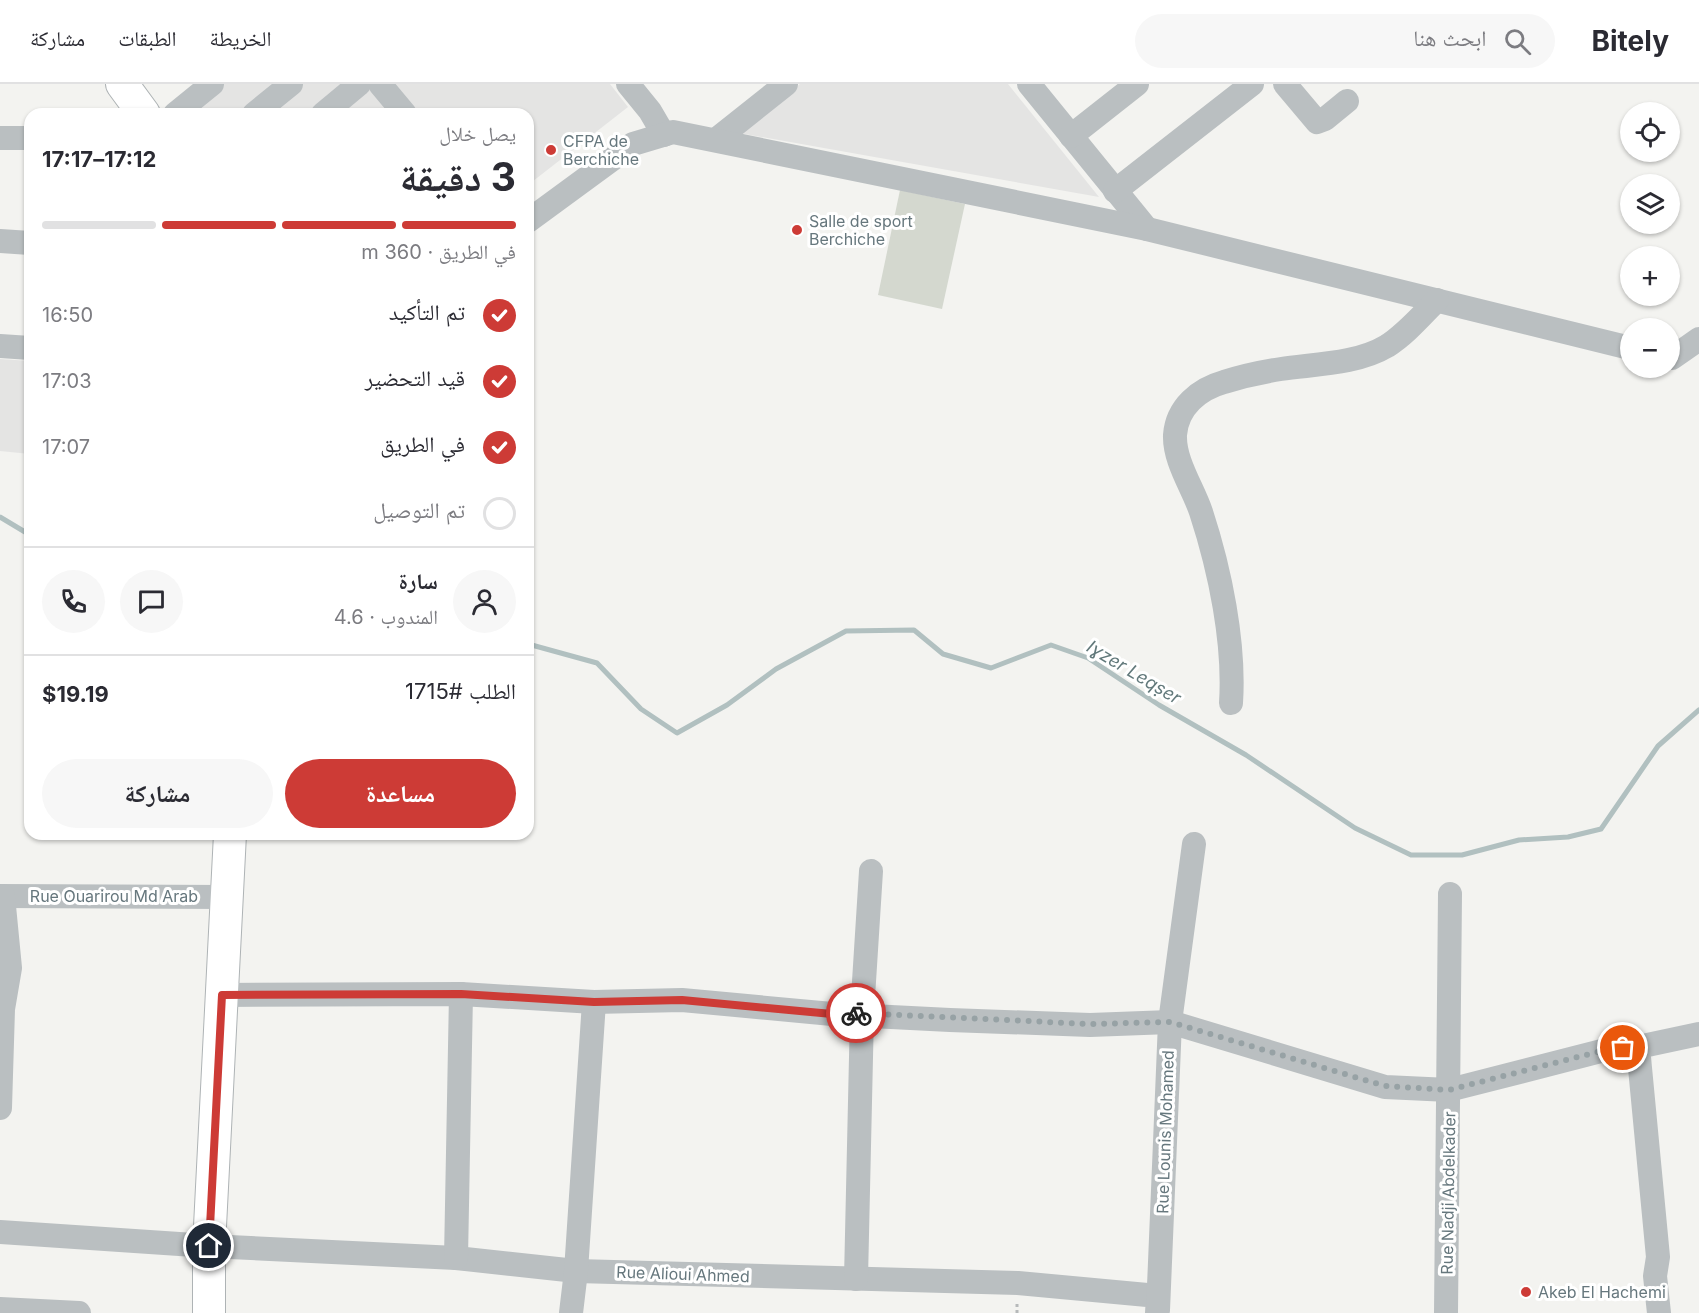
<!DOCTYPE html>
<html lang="ar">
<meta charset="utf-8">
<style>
body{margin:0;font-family:Inter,"Noto Naskh Arabic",sans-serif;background:#f7f7f7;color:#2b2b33;direction:rtl;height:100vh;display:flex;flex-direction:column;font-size:22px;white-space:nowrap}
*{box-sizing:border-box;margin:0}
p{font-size:20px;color:#7c7c81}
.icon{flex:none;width:33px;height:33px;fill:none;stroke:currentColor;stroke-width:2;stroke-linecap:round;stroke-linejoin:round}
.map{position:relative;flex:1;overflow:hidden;direction:ltr}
.sheet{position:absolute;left:24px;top:24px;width:510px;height:732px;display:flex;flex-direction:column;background:#fff;border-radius:18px;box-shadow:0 2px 4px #0004;direction:rtl}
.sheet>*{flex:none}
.controls{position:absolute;left:1620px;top:18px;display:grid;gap:12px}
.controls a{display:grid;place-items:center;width:60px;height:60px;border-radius:50%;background:#fff;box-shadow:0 2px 4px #0004;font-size:30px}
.pin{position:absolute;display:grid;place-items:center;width:51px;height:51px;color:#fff;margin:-26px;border:3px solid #fff;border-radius:50%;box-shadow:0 2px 6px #0007}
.courier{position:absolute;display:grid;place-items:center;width:60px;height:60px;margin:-30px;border:4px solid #cd3b36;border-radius:50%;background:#fff;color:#222;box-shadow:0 2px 8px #0007}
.headline em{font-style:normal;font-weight:700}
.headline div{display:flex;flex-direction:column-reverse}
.headline{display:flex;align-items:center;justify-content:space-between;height:102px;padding:0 18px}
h1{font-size:39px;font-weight:700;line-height:45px}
.bar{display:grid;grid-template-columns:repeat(4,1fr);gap:9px 6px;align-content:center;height:72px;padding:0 18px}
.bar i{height:8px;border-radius:4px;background:#e1e1e2}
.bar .on{background:#cd3b36}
.bar p{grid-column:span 4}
.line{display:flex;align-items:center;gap:15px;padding:0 18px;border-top:2px solid #e1e1e2}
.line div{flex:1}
.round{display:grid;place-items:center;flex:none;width:63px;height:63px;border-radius:32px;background:#f7f7f7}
ol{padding:0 18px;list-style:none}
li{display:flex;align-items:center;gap:18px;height:66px}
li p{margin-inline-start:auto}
li .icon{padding:6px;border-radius:50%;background:#cd3b36;color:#fff;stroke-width:4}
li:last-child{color:#7c7c81}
li i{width:33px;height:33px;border:3px solid #e1e1e2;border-radius:50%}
.button{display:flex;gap:12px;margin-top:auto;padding:12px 18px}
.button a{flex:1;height:69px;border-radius:36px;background:#cd3b36;color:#fff;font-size:24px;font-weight:700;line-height:69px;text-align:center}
.button a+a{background:#f7f7f7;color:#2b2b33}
header{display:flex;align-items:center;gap:36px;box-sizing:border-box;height:84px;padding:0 30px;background:#fff;border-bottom:2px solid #e1e1e2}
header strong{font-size:28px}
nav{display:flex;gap:33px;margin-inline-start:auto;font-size:21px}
.search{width:420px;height:54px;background:#f7f7f7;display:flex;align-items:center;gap:15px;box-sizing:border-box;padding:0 21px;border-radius:33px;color:#7c7c81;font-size:22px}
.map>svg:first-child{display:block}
.built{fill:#e4e4e3}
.green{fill:#d4d8cf}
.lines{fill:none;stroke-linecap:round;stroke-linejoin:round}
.stream{stroke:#b1c0c0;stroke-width:5}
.major-casing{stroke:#aeb3b5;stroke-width:34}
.path{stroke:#b6b9ba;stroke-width:3;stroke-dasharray:3 3;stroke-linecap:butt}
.minor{stroke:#babfc1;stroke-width:24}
.major{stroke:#fff;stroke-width:32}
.done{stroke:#97a2a5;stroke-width:6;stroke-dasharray:0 10.8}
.route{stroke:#cd3b36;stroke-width:8}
.poi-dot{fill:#cd3b36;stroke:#fff;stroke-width:2}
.labels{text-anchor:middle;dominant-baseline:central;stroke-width:6;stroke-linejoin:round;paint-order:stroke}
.poi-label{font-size:16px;fill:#66777d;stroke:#fff;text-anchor:start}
.street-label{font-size:16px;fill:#66777d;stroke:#fff}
.water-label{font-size:18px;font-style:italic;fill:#62797b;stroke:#fff}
</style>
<header>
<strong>Bitely</strong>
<div class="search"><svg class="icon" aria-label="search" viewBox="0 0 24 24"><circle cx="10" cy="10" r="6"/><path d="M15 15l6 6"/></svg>ابحث هنا</div>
<nav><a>الخريطة</a><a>الطبقات</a><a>مشاركة</a></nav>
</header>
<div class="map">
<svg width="1699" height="1229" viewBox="0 0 1699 1229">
<rect width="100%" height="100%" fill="#f3f3f0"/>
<!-- built -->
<g class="built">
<polygon points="224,0 610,0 628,23 528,101 528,30 187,30"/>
<polygon points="800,0 1008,0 1099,113 739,49"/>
<polygon points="0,275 30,277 30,370 0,367"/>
</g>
<!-- green -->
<polygon class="green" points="900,106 965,120 942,225 878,211"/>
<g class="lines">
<!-- stream -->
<g class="stream">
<polyline points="0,433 30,451"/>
<polyline points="528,560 597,579 641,625 677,649 727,621 776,585 846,547 914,546 943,570 991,584 1051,561 1088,574 1159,621 1246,671 1355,744 1411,771 1462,771 1519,756 1568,753 1601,745 1658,662 1699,626"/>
</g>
<!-- major casing -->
<g class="major-casing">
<g id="major">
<polyline points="122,0 144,30"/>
<polyline points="209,1229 209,1162 230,750"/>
</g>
</g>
<!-- path -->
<polyline class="path" points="1017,1229 1017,1219"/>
<!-- minor -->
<g class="minor">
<polyline points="380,0 405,30"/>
<polyline points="628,0 650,27 664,51"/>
<polyline points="1029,0 1147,145"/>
<polyline points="1285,0 1317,38 1325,35 1347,17"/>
<polyline points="175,30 212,0"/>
<polyline points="254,30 291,0"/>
<polyline points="323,30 359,0"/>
<polyline points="1071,52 1137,0"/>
<polyline points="0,54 30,54"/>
<polyline points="717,55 786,0"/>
<polyline points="1115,107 1252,0"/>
<polyline points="528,137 633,60 673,48 1147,145 1630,264"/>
<polyline points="0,157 30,159"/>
<polyline points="0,262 30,264"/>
<polyline points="1672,274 1699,255"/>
<path d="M1231,619C1235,559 1220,486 1201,428C1193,404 1174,377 1175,351C1177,323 1199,305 1224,298C1243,292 1261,288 1281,285C1315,280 1357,280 1387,262C1406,250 1421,232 1437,216"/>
<polyline points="0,812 227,813"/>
<polyline points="222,911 461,910 594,918 682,916 832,930 950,936 1090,941 1170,938 1385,1003 1449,1006 1609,965 1638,963 1699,950"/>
<polyline points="1638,963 1658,1173 1655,1192 1659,1229"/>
<polyline points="0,1024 3,925 10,884 3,812"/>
<polyline points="0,1148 209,1162 456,1174 576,1187 1018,1199 1158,1212 1157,1229"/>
<polyline points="456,1174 461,910"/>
<polyline points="856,1195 862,929 871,787"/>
<polyline points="0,1225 79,1229"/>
<polyline points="1158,1226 1170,938 1194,760"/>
<polyline points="571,1229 576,1187 594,918"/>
<polyline points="1446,1229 1450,810"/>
</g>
<!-- major -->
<use href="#major" class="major"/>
</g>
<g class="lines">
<!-- done -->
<polyline class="done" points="856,929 1090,940 1170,938 1385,1002 1449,1006 1609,965 1623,964"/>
<!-- route -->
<polyline class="route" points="209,1162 222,911 461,910 594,918 682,916 832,930 856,929"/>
</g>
<!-- markers -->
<g class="poi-dot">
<circle cx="551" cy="66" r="6"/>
<circle cx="797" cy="146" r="6"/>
<circle cx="1526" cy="1208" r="6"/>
</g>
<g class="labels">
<!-- poi labels -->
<g class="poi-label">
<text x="563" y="57">CFPA de<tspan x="563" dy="18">Berchiche</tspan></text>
<text x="809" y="137">Salle de sport<tspan x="809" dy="18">Berchiche</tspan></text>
<text x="1538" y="1208">Akeb El Hachemi</text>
</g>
<!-- street labels -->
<g class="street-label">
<text x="114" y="812">Rue Ouarirou Md Arab</text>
<text transform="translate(1165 1048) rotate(-88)">Rue Lounis Mohamed</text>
<text transform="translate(1448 1109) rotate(-89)">Rue Nadji Abdelkader</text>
<text transform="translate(683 1190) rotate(2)">Rue Alioui Ahmed</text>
</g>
<!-- water labels -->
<g class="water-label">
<text transform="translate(1134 588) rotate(31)">Iɣzer Leqṣer</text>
</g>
</g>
</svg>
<div class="controls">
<a><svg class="icon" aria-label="locate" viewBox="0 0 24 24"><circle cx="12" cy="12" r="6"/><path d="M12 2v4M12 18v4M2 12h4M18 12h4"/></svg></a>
<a><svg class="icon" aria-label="layers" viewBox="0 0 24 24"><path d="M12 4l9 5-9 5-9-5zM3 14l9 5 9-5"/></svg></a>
<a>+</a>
<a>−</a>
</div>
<div class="pin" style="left:1623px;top:964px;background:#ea580c"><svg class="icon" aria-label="bag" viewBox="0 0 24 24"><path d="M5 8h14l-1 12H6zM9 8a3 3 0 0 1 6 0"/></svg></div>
<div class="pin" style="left:209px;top:1162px;background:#1f2937"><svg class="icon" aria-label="home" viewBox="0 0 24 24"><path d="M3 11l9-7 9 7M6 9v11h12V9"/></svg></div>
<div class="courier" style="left:856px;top:929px"><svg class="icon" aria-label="bike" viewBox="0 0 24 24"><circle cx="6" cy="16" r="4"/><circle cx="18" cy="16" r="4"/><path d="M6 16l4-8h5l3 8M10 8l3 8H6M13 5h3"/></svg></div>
<section class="sheet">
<div class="headline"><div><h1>3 دقيقة</h1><p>يصل خلال</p></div><em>17:12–17:17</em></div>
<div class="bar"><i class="on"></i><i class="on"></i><i class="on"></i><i></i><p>في الطريق · 360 m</p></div>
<ol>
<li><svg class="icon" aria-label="check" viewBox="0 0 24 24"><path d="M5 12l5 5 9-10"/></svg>تم التأكيد<p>16:50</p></li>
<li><svg class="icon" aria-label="check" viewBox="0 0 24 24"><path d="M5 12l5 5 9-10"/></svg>قيد التحضير<p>17:03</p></li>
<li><svg class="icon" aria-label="check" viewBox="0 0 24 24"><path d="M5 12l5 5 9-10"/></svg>في الطريق<p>17:07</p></li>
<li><i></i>تم التوصيل</li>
</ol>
<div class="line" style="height:108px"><a class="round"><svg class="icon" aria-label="person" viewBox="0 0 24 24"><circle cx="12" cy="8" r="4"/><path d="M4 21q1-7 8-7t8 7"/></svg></a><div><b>سارة</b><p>المندوب · 4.6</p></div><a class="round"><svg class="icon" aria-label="chat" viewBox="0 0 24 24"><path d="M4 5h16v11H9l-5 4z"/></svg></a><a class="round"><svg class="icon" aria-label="phone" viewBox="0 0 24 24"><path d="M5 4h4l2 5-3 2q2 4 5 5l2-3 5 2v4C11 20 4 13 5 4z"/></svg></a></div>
<div class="line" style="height:78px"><div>الطلب #1715</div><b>$19.19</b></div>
<div class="button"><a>مساعدة</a><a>مشاركة</a></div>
</section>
</div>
